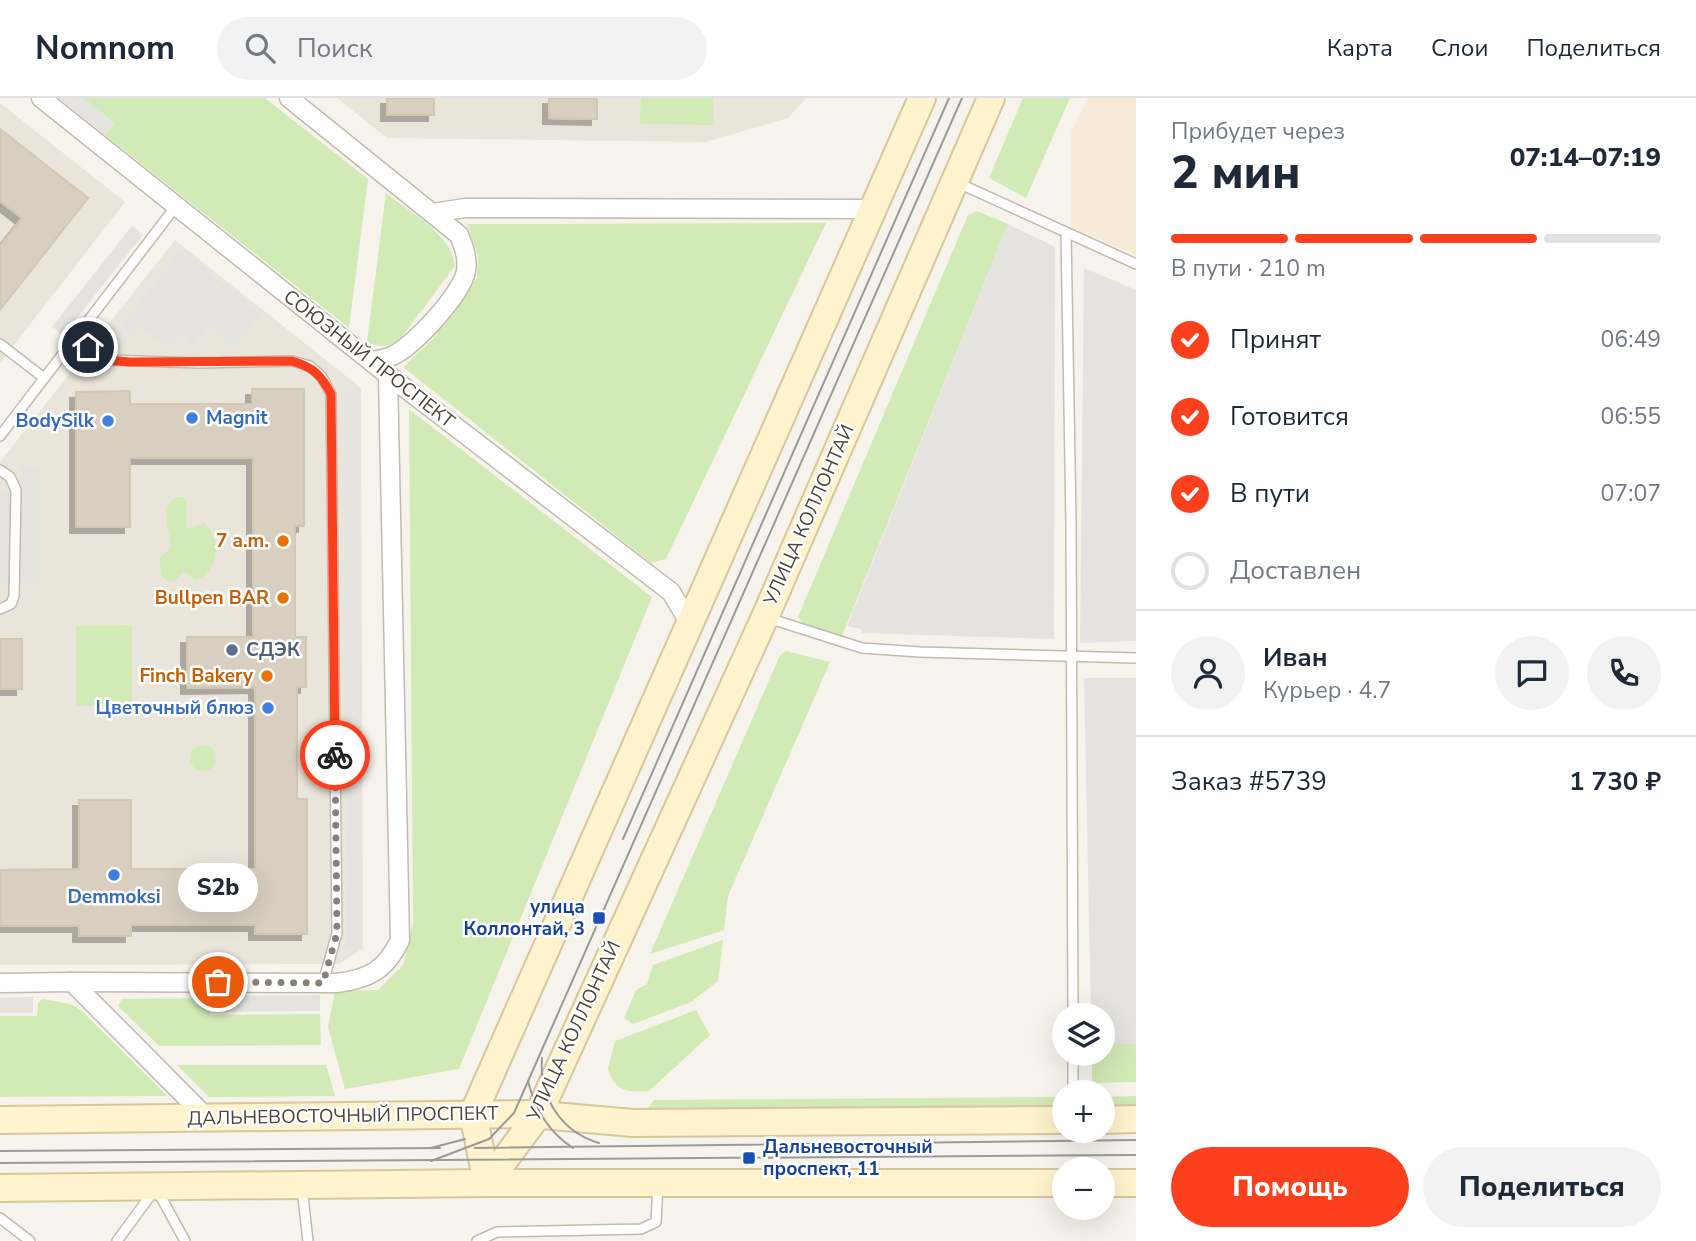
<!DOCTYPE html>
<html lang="ru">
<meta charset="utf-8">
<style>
body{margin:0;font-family:"Nunito Sans",sans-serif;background:#f2f2f3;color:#1f2937;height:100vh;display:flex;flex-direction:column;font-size:26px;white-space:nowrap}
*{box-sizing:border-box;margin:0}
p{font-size:23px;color:#747a83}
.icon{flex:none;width:38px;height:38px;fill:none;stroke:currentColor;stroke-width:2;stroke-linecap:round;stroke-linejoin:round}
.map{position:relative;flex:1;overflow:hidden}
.panel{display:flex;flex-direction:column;background:#fff;width:560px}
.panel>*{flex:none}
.tools{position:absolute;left:1052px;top:905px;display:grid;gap:14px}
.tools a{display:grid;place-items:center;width:63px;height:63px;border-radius:50%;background:#fff;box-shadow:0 7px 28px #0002;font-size:35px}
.pin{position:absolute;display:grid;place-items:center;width:60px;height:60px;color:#fff;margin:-30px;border:4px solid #fff;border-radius:50%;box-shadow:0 2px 7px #0007}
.courier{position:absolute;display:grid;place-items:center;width:70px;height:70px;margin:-35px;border:5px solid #fc3f1d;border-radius:50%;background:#fff;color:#222;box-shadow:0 2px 9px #0007}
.bubble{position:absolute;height:49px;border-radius:24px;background:#fff;box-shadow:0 7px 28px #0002;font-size:23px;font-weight:800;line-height:49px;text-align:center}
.summary em{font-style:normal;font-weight:800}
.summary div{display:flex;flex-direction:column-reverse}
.summary{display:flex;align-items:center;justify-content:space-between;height:119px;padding:0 35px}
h1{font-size:46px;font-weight:800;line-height:52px}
.bar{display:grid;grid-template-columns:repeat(4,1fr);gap:10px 7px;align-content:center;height:84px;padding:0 35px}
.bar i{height:9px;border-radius:5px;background:#e0e1e3}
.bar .on{background:#fc3f1d}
.bar p{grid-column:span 4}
.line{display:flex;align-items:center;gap:18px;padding:0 35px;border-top:2px solid #e0e1e3}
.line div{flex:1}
.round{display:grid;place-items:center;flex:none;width:74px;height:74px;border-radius:37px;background:#f2f2f3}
ol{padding:0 35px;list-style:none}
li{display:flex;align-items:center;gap:21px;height:77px}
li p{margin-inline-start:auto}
li .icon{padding:7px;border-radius:50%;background:#fc3f1d;color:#fff;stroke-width:4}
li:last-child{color:#747a83}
li i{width:38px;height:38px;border:4px solid #e0e1e3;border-radius:50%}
.primary-button{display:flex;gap:14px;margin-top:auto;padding:14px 35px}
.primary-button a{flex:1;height:80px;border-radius:42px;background:#fc3f1d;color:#fff;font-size:28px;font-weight:800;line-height:80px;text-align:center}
.primary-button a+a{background:#f2f2f3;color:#1f2937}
header{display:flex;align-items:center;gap:42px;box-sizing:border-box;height:98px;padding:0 35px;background:#fff;border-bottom:2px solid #e0e1e3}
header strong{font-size:33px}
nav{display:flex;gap:38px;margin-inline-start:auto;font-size:24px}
.search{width:490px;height:63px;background:#f2f2f3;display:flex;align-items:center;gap:18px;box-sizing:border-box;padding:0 24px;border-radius:38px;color:#747a83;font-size:26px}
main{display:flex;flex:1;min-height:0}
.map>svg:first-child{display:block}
.residential{fill:#eae5da}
.commercial{fill:#f7ead8}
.green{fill:#d2eab5}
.parking{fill:#e5e3e0}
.building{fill:#d8cfc1;stroke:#d3c7b4;stroke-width:2;filter:url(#shadow)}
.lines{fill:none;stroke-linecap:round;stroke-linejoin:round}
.service-casing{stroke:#c2bbae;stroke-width:12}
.minor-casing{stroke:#c2bbae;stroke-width:21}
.secondary-casing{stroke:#d6c79b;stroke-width:30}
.service{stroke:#fff;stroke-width:9}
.minor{stroke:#fff;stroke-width:18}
.secondary{stroke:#fff3cd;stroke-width:26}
.tram{stroke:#9a9a9a;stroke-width:2}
.done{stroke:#878178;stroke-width:7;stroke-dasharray:0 12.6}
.route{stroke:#fc3f1d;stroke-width:9}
.shop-dot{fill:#3f7fe0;stroke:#fff;stroke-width:2.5}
.food-dot{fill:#e8710a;stroke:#fff;stroke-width:2.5}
.service-dot{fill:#5c6f8a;stroke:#fff;stroke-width:2.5}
.transit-dot{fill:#1a4fb4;stroke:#fff;stroke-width:2.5}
.labels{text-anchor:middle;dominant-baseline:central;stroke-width:5;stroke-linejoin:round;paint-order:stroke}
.street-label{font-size:19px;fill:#4b4439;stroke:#fff}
.shop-label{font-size:19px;font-weight:bold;fill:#366cbe;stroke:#fff;text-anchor:end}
.food-label{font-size:19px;font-weight:bold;fill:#c56008;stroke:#fff;text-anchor:end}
.service-label{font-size:19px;font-weight:bold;fill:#4e5e75;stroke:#fff;text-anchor:start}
.transit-label{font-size:19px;font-weight:bold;fill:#164399;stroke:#fff;text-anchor:end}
</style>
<header>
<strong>Nomnom</strong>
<div class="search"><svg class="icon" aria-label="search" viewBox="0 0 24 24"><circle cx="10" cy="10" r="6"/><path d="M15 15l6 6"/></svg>Поиск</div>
<nav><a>Карта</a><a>Слои</a><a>Поделиться</a></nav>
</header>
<main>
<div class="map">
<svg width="1136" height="1143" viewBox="0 0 1136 1143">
<defs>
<filter id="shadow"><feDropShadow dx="-6" dy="6" stdDeviation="0" flood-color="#0004"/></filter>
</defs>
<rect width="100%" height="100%" fill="#f6f3ec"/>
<!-- residential -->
<g class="residential">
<polygon points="337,0 806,0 788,20 706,44 387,40"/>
<polygon points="0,5 125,104 0,265"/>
<polygon points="175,142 361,290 363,850 339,866 0,867 0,364"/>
</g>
<!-- commercial -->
<polygon class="commercial" points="1088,0 1136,0 1136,157 1071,129 1071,35"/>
<!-- green -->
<g class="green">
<polygon points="83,0 265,0 368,81 349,230 105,37 114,25"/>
<polygon points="641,0 713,0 713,27 640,26"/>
<polygon points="1023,0 1070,0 1026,100 989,80"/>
<path d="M386,95C409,114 452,136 455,168L401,240C389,250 381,250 367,244Z"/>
<polygon points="977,113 1008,126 842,538 807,529 798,519 968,117"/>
<polygon points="826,125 666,461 651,465 403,269 432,242 477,180 478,158 467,126"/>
<polygon points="409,311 652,499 459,971 345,991 328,929 335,893 378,892 403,867 413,824"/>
<path d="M177,399H183L187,406V431L204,425C222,439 219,475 196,482L184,474L174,483H167L162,478L159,461L171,449C170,432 158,409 177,399Z"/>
<polygon points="132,527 132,607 76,608 76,528"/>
<polygon points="786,553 830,564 728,798 724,832 650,856 780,557"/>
<circle cx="203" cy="660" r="13"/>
<polygon points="723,842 718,883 691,904 633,926 624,920 636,892 647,886 653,867"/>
<polygon points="202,900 209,904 210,917 320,916 321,947 159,948 118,908 122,901"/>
<polygon points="42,901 70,906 81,912 167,998 0,999 0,918 37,918 38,905"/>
<path d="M696,912L710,937L649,993C627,994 615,994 608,971L615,943Z"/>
<polygon points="1103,946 1136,946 1136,984 1092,985 1092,956 1102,956"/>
<polygon points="177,967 326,967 335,998 209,999"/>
<polygon points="1136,998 1136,1010 1103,1009 1103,999"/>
<polygon points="1063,999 1061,1007 1056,1009 647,1012 654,1002"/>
</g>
<!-- parking -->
<g class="parking">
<polygon points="59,0 83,0 114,25 105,37"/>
<polygon points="1008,126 1055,149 1054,541 862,535 860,531 847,528"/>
<polygon points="132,128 143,137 63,237 52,229"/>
<polygon points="182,153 221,184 168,250 140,228 123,250 111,240"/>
<polygon points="1084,170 1136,192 1136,543 1080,545"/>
<polygon points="223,185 261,216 234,250 208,228 192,247 181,237"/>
<polygon points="344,295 359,295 361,849 346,849"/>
<polygon points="22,368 39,368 39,487 0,487 0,395 21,395"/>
<polygon points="1136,580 1136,946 1103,946 1102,917 1091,917 1084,580"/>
<polygon points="320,897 320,913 213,914 212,898"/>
<polygon points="33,899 33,915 0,915 0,900"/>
</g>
<!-- building -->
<g class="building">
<rect x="387" y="0" width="47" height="17"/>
<polygon points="549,0 597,0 597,21 549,20"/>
<polygon points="0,31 88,100 0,212 0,148 22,120 0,103"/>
<polygon points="252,291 304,291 304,428 295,428 295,539 306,539 306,589 297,589 297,701 307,701 307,836 255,836 255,827 131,827 131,838 79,838 79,828 0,828 0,772 79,771 79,702 131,702 131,771 255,771 255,589 187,590 187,539 253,539 253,360 130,360 130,429 76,429 76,294 130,293 130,306 252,306"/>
<rect x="0" y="541" width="22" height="50"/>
</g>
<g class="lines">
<!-- service casing -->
<g class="service-casing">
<g id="service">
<polyline points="956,84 1136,166"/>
<polyline points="1066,134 1071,424 1073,917"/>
<polyline points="76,240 107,262 200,265 292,263 310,268 322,279 331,296 337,835 323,885"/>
<polyline points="0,246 44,280"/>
<polyline points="0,338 176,108"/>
<polyline points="0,372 10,379 16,392 14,498 11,506 0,511"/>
<polyline points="768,520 862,550 920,554 1136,560"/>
<polyline points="1073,956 1073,994"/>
<polyline points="302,1090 308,1143"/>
<polyline points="0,1120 30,1143"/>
<polyline points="117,1143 156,1090 185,1143"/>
<polyline points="477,1143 497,1134 641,1131 656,1124 658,1088"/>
</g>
</g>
<!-- minor casing -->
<g class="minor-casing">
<g id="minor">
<polyline points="41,0 388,277 671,494 690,526"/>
<path d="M289,0L459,137C464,149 468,160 466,173C462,196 413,249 392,258C386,261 378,262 371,263"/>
<polyline points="433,115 465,110 874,111"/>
<path d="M72,884L337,885C369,881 386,872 400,842L388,277"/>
<polyline points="0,885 72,884 206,1019"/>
</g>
</g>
<!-- secondary casing -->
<g class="secondary-casing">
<g id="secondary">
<polyline points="0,1022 530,1016 633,1025 1064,1022"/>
<polyline points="1102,1022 1136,1021"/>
<polyline points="487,1085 538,1017 765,519 991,0"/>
<polyline points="487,1085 473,1016 922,0"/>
<polyline points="1102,1085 1136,1085"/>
<polyline points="0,1090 487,1085 1064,1085"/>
</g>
</g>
<!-- service -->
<use href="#service" class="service"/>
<!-- minor -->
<use href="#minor" class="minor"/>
<!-- secondary -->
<use href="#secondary" class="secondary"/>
<!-- tram -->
<g class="tram">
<polyline points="623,741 949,0"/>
<path d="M542,960C539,999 561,1034 599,1045"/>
<path d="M528,983C535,1011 548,1034 573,1050"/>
<polyline points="431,1050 465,1041"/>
<polyline points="475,1050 1136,1042"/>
<polyline points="0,1053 440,1050"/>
<polyline points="431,1063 489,1041 514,1015 962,0"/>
<polyline points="0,1065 1136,1057"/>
</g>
</g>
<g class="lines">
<!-- done -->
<polyline class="done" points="218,884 323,885 337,835 335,657"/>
<!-- route -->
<path class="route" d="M88,249L107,262L130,264L292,263C313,269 321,277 331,296L335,657"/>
</g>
<!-- markers -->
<g class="shop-dot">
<circle cx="192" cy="320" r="7"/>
<circle cx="108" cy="323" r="7"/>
<circle cx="268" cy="610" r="7"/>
<circle cx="114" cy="777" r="7"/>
</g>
<g class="food-dot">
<circle cx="283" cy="443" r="7"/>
<circle cx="283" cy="500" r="7"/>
<circle cx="267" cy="578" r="7"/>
</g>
<circle class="service-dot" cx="232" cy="552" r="7"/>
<g class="transit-dot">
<rect x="592" y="813" width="14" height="14" rx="3.5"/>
<rect x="742" y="1053" width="14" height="14" rx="3.5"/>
</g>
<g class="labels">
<!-- street labels -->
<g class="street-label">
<text transform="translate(369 261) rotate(38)">СОЮЗНЫЙ ПРОСПЕКТ</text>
<text transform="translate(809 417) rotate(-66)">УЛИЦА КОЛЛОНТАЙ</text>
<text transform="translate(574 933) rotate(-65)">УЛИЦА КОЛЛОНТАЙ</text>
<text transform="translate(343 1018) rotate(-1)">ДАЛЬНЕВОСТОЧНЫЙ ПРОСПЕКТ</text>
</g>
<!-- shop labels -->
<g class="shop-label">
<text x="206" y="320" text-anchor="start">Magnit</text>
<text x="94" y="323">BodySilk</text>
<text x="254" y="610">Цветочный блюз</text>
<text x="114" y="799" text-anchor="middle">Demmoksi</text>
</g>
<!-- food labels -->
<g class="food-label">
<text x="269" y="443">7 a.m.</text>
<text x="269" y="500">Bullpen BAR</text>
<text x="253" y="578">Finch Bakery</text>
</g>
<!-- service labels -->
<g class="service-label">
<text x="246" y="552">СДЭК</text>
</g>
<!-- transit labels -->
<g class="transit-label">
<text x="585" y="809">улица<tspan x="585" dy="22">Коллонтай, 3</tspan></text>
<text x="763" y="1049" text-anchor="start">Дальневосточный<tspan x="763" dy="22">проспект, 11</tspan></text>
</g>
</g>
</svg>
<div class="tools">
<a><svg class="icon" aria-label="layers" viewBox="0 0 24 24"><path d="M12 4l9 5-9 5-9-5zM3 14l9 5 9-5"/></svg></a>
<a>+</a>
<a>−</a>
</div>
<div class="pin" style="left:218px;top:884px;background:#ea580c"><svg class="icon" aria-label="bag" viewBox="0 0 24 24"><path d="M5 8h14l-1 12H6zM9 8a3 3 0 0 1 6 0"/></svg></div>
<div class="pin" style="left:88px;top:249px;background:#1f2937"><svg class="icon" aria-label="home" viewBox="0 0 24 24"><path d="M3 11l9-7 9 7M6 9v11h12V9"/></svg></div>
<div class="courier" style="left:335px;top:657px"><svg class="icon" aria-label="bike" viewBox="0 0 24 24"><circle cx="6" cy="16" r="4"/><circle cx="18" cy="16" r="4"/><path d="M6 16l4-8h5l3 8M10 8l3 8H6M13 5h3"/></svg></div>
<div class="bubble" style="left:178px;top:765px;width:80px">S2b</div>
</div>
<section class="panel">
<div class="summary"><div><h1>2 мин</h1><p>Прибудет через</p></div><em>07:14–07:19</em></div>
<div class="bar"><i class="on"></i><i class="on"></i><i class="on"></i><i></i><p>В пути · 210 m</p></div>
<ol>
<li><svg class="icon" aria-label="check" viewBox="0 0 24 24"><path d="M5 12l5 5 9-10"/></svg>Принят<p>06:49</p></li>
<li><svg class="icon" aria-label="check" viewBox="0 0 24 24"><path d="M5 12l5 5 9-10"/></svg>Готовится<p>06:55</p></li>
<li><svg class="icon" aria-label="check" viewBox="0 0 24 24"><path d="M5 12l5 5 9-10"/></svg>В пути<p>07:07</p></li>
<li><i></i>Доставлен</li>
</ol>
<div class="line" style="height:126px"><a class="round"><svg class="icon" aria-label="person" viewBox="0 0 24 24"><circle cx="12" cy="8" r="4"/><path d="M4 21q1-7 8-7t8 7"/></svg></a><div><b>Иван</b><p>Курьер · 4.7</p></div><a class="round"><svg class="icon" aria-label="chat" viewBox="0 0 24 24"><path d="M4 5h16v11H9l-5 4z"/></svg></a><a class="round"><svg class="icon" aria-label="phone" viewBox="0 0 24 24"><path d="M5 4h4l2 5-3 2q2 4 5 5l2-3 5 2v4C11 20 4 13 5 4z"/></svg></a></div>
<div class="line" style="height:91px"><div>Заказ #5739</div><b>1 730 ₽</b></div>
<div class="primary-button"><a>Помощь</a><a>Поделиться</a></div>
</section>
</main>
